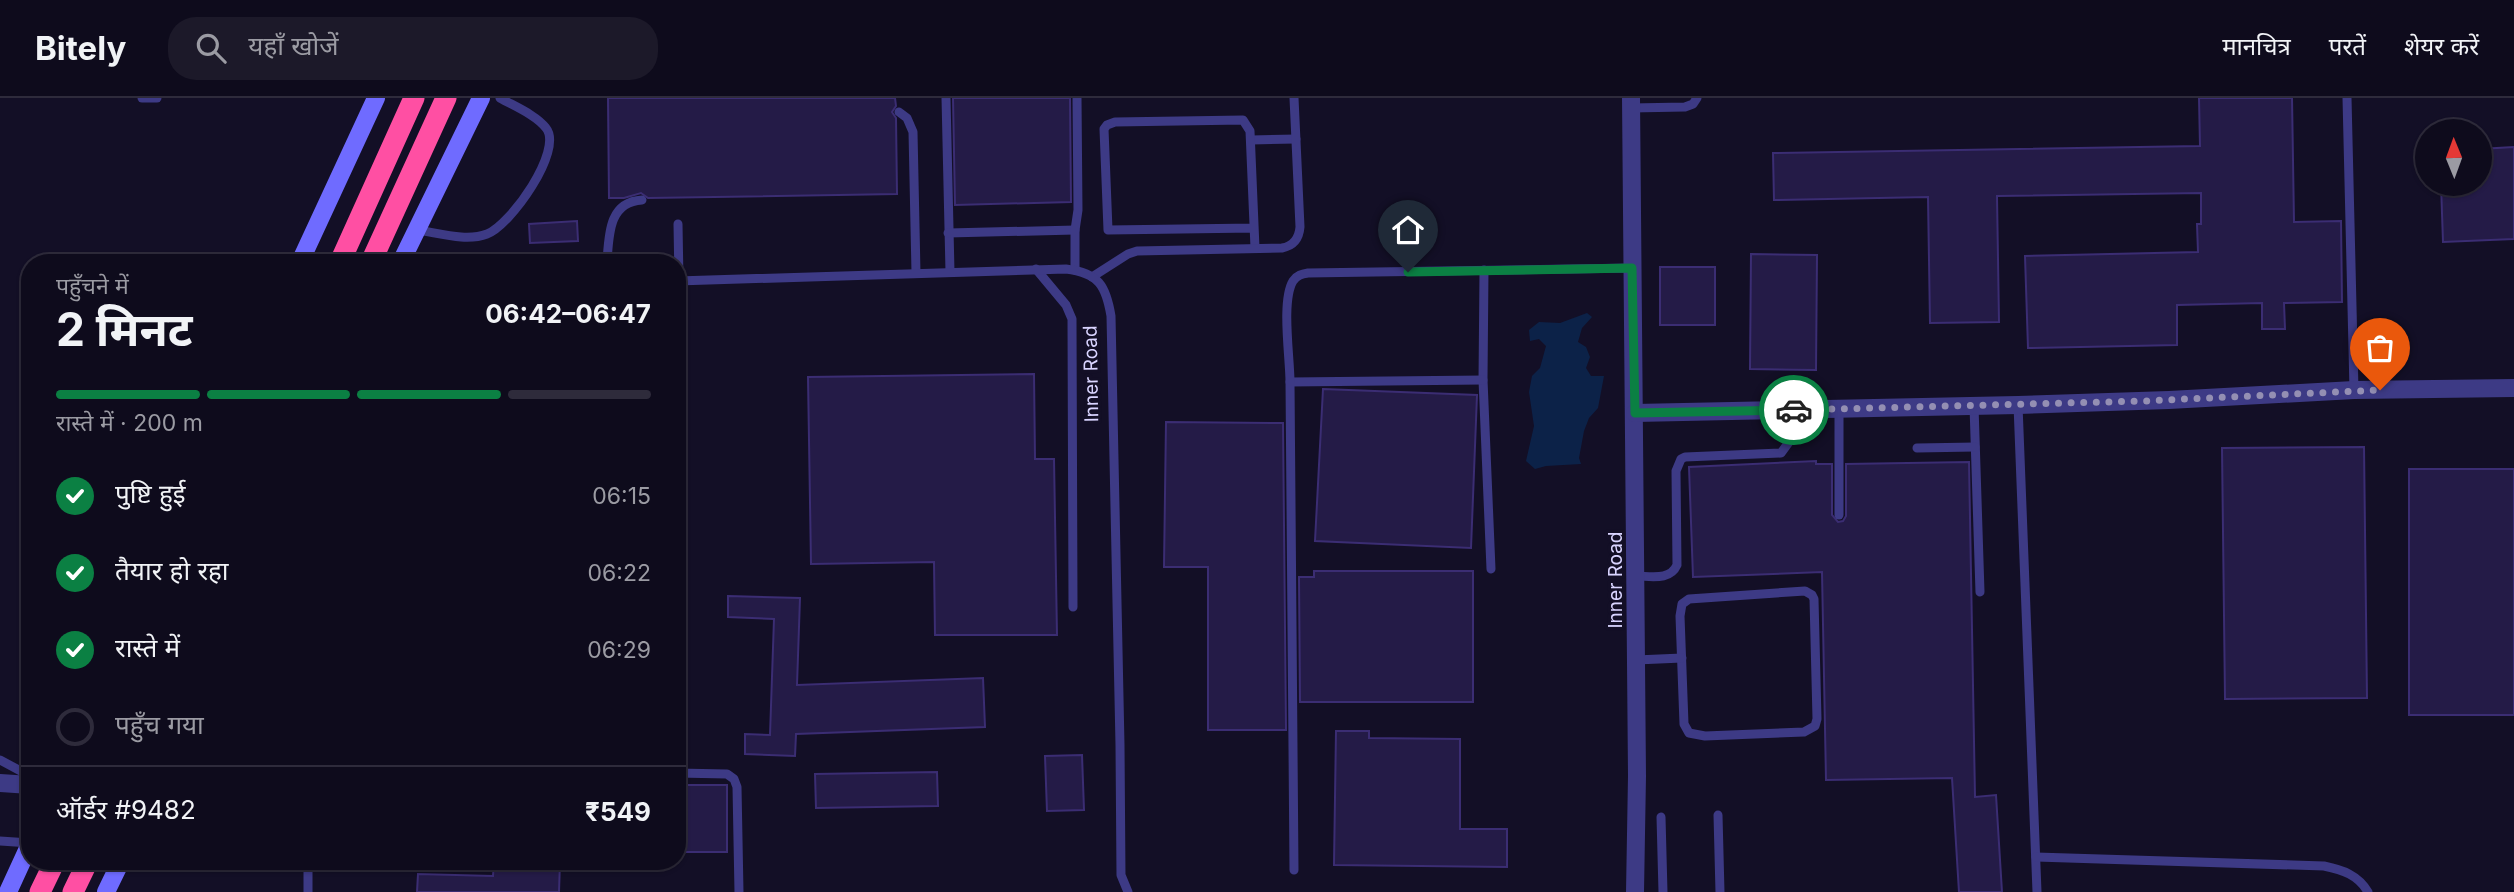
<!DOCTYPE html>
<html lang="hi">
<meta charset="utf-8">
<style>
body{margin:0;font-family:Inter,"Noto Sans Devanagari",sans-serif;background:#1c1929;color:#f1f3f6;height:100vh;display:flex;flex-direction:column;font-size:26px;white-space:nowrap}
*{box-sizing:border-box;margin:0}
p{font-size:23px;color:#9b9ba3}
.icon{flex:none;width:38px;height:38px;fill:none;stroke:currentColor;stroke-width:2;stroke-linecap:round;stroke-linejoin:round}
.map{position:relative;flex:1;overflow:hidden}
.side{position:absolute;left:21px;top:156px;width:665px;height:616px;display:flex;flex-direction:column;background:#0e0b1c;border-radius:28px;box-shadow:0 2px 5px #0004,0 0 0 2px #2e2b3b}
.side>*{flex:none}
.needle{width:46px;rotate:359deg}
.tools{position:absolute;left:2415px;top:21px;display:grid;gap:14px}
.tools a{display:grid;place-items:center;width:77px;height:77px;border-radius:50%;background:#0e0b1c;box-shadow:0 2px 5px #0004,0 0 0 2px #2e2b3b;font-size:35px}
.pin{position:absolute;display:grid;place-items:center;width:60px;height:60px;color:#fff;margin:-72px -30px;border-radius:50% 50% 50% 0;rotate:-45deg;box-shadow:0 0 7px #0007}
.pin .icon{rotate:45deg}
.courier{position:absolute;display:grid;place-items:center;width:70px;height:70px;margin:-35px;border:5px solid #0b8043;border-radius:50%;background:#fff;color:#222;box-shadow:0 2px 9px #0007}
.head em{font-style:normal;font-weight:700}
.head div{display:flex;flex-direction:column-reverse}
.head{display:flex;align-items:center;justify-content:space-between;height:119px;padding:0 35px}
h1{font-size:46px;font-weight:700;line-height:52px}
.bar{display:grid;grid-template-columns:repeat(4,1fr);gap:10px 7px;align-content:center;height:84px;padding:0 35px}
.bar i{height:9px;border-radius:5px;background:#2e2b3b}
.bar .active{background:#0b8043}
.bar p{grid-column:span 4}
.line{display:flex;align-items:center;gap:18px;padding:0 35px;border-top:2px solid #2e2b3b}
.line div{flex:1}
ol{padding:0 35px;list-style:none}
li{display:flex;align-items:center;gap:21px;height:77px}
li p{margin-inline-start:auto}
li .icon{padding:7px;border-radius:50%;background:#0b8043;color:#fff;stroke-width:4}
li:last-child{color:#9b9ba3}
li i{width:38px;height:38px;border:4px solid #2e2b3b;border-radius:50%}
header{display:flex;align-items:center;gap:42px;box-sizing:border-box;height:98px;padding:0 35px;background:#0e0b1c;border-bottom:2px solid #2e2b3b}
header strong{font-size:33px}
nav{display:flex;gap:38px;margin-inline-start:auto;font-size:24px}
.search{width:490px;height:63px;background:#1c1929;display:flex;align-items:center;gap:18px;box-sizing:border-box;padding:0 24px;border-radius:28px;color:#9b9ba3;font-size:26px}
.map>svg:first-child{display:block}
.water{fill:#0c2248}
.building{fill:#241b47;stroke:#3b2d73;stroke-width:2}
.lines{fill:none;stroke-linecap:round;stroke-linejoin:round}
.service{stroke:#3d3a85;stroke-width:9}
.minor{stroke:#3d3a85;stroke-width:18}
.secondary{stroke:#6f6bff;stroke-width:18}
.motorway{stroke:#ff4fa3;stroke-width:21}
.done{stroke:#948fb3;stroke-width:7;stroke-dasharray:0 12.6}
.route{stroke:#0b8043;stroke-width:9}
.labels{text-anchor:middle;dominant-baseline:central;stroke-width:7;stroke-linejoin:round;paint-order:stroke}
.street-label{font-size:19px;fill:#d9d4ff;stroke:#130f26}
</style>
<header>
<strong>Bitely</strong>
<div class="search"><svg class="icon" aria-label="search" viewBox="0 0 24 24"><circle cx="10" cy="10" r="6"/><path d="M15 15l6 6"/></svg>यहाँ खोजें</div>
<nav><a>मानचित्र</a><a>परतें</a><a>शेयर करें</a></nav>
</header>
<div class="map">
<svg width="2514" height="794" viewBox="0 0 2514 794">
<rect width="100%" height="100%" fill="#130f26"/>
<!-- water -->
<polygon class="water" points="1587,215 1592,219 1582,230 1578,244 1586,249 1590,259 1586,270 1591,278 1604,278 1598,310 1589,320 1584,333 1579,360 1581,366 1546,368 1535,371 1526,363 1534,328 1529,294 1532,278 1540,270 1546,248 1539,241 1530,243 1529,232 1539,224 1560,225"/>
<!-- building -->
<g class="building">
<polygon points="608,0 895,0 896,8 892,14 896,20 897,96 648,100 641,95 624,100 609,100"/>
<polygon points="953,0 1070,0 1071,104 955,107"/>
<polygon points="2199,0 2292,0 2294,124 2341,123 2342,204 2284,205 2285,231 2262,231 2262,205 2177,207 2177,247 2028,250 2025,158 2198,154 2197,126 2201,126 2201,95 1997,98 1999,224 1930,225 1928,99 1774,102 1773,55 2200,48"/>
<polygon points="2514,49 2514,141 2443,144 2441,86 2480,86 2480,51"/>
<polygon points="577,123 578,143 530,145 529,126"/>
<polygon points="1751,156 1817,157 1816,272 1750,271"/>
<rect x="1660" y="169" width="55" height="58"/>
<polygon points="1034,276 1035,361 1054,361 1057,537 935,537 934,464 811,466 808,279"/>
<polygon points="1323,291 1477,297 1471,450 1315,443"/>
<polygon points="1166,324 1283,325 1286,632 1208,632 1208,469 1164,469"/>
<polygon points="2364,349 2367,600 2225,601 2222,350"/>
<polygon points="1816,363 1816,366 1832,366 1832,417 1838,424 1843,423 1846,418 1846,366 1969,364 1975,699 1996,697 2002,794 1959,794 1952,680 1826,682 1822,474 1693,479 1689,369"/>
<rect x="2409" y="371" width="105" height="246"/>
<polygon points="1314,473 1473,473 1473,604 1300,604 1299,479 1314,479"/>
<polygon points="728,498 800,500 797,587 983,580 985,629 796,636 795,658 745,656 745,636 770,637 774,521 728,519"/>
<polygon points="1336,633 1369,633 1369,640 1460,641 1460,731 1507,731 1507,769 1334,767"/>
<polygon points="1082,657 1084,712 1047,713 1045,658"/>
<polygon points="937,674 938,708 816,710 815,676"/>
<rect x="677" y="687" width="50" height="67"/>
<polygon points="494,763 560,763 559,794 417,794 418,776 493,778"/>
</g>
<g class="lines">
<!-- service -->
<g class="service">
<polyline points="142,0 157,0"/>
<polyline points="946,0 950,174"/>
<polyline points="2347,0 2354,292"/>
<polyline points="1631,10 1685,9 1693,6 1697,0"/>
<polyline points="899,14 907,20 913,34 916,175"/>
<polyline points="1251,42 1296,41"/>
<polyline points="678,126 679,183"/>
<polyline points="1254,130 1108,132 1104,31 1107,27 1115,24 1243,22 1250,33 1255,150"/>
<path d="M417,132C439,135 466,144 487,136C510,128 564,52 546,30C536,17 514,8 500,0"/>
<polyline points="948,135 1075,132"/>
<path d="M607,164C609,138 608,104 642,102"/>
<polyline points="1036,171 1066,207 1072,221 1073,509"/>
<polyline points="1075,172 1075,132 1078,112 1077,0"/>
<polyline points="1484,172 1483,282 1491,471"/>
<path d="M1092,179L1128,156L1137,153L1282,150C1293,148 1299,141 1300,129L1294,0"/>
<path d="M677,183L1066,171C1099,175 1106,188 1111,218L1120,647L1121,777L1128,794"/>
<polyline points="1290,284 1483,282"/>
<polyline points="2018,307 2037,794"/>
<polyline points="1974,308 1980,494"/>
<polyline points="1839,311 1839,417"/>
<polyline points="1917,350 1975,349"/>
<path d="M1635,478C1651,478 1670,483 1677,467L1676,373L1681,361L1685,359L1781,355L1789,344L1787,312"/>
<polygon points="1805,493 1812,497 1814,501 1817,621 1815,628 1804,634 1705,638 1689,635 1684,626 1680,518 1682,506 1689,501"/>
<polyline points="1636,562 1682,560"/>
<polyline points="0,662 30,678"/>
<polyline points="677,675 727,676 734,681 737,689 739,794"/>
<polyline points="1718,717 1720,794"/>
<polyline points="1661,719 1663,794"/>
<polyline points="0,743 30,745"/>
<path d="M2036,759L2324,768C2343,772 2358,777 2368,794"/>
<polyline points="308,763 308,794"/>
<polyline points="434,767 434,763"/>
<path d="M1294,772L1290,284C1290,259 1281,203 1293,183C1297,177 1302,176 1308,175L1632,170"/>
</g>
<!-- minor -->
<g class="minor">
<polyline points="1631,0 1637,678 1635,794"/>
<polyline points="1635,315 2018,307 2169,302 2354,292 2514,290"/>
<polyline points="0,685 30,687"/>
</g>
<!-- secondary -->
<g class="secondary">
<polyline points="300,164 376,0"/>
<polyline points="401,164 481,0"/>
<polyline points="8,794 30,746"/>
<polyline points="106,794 121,763"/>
</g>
<!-- motorway -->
<g class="motorway">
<polyline points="340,164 414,0"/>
<polyline points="371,164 446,0"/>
<polyline points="40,794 55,763"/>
<polyline points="73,794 88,763"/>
</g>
</g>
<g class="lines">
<!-- done -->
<polyline class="done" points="1794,312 2144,303 2380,292"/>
<!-- route -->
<polyline class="route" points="1408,174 1632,170 1635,315 1794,312"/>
</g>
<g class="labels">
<!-- street labels -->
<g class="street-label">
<text transform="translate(1091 276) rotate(-91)">Inner Road</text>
<text transform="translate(1615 482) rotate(-90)">Inner Road</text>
</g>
</g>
</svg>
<div class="tools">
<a><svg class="needle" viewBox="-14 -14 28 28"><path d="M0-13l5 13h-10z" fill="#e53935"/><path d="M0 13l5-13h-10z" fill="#9b9ba3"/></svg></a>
</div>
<div class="pin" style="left:2380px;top:292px;background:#ea580c"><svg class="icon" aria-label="bag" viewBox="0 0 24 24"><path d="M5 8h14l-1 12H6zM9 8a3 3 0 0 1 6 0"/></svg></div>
<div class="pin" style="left:1408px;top:174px;background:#1f2937"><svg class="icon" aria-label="home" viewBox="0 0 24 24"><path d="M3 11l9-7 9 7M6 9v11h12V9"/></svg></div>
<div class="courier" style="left:1794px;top:312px"><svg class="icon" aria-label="car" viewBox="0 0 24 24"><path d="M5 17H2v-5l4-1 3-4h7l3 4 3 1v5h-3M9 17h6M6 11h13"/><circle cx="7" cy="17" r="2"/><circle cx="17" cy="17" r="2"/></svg></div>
<section class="side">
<div class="head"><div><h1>2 मिनट</h1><p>पहुँचने में</p></div><em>06:42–06:47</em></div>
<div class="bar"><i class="active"></i><i class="active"></i><i class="active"></i><i></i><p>रास्ते में · 200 m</p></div>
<ol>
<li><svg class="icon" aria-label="check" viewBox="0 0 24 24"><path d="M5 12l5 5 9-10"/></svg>पुष्टि हुई<p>06:15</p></li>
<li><svg class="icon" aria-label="check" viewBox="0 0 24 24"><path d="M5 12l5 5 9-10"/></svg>तैयार हो रहा<p>06:22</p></li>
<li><svg class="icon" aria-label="check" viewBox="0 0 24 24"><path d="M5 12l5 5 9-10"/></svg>रास्ते में<p>06:29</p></li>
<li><i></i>पहुँच गया</li>
</ol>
<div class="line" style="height:91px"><div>ऑर्डर #9482</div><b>₹549</b></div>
</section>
</div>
